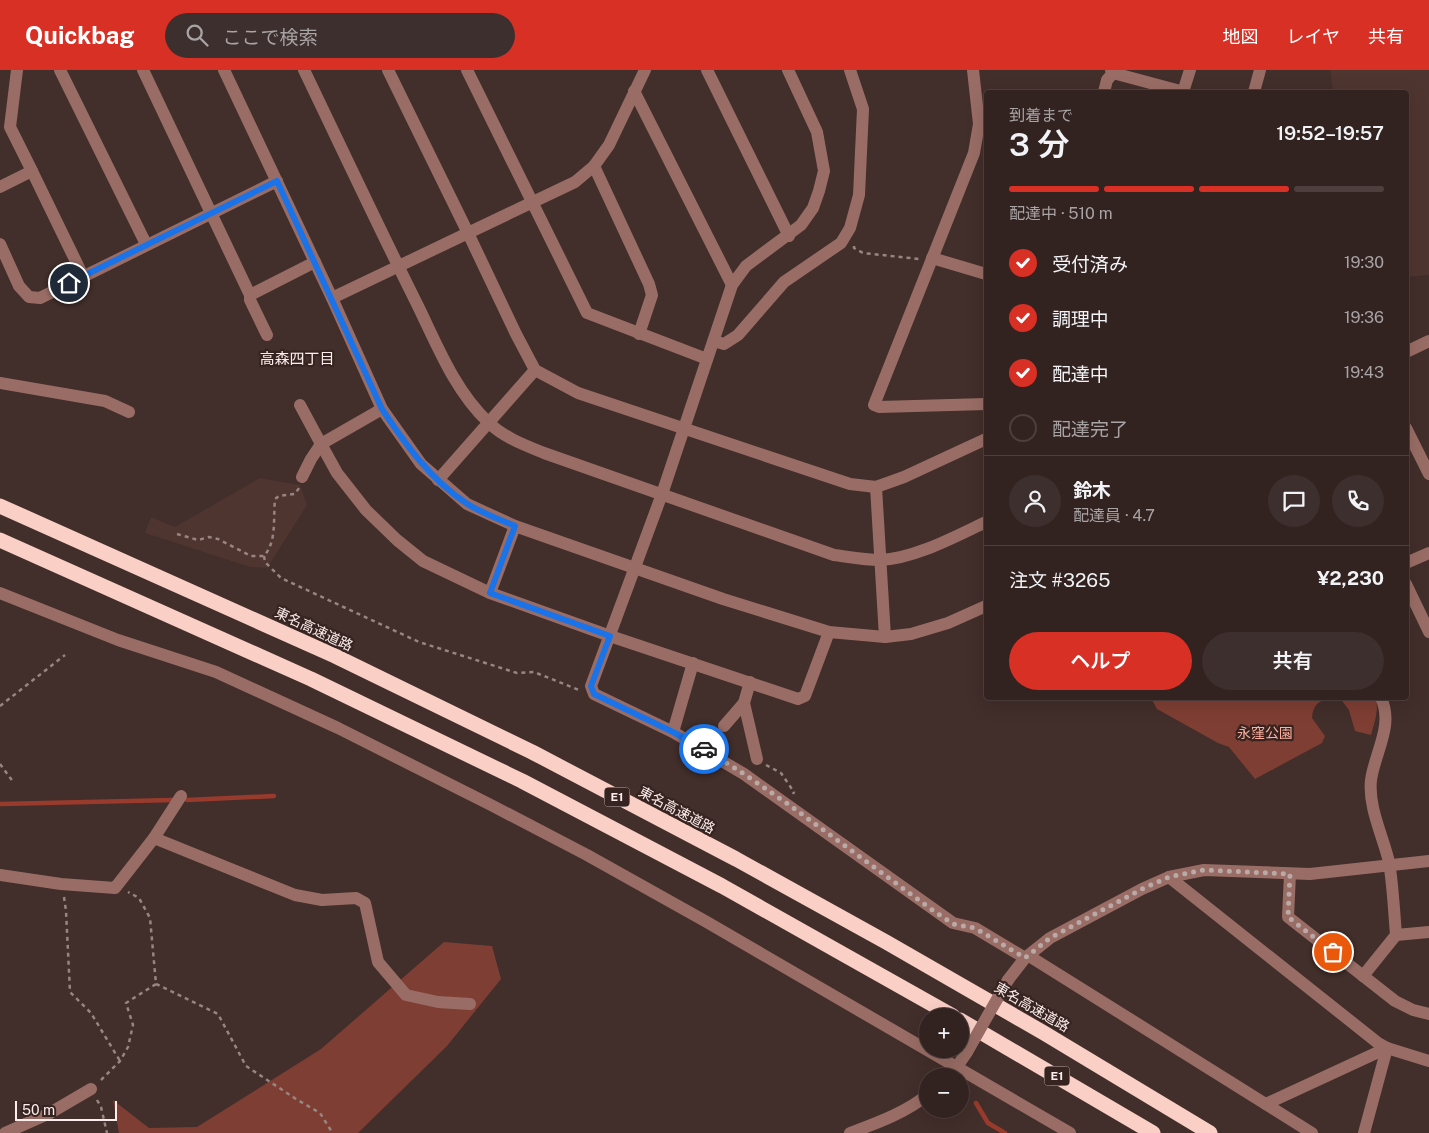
<!DOCTYPE html>
<html lang="ja">
<meta charset="utf-8">
<style>
body{margin:0;font-family:"Public Sans","Noto Sans JP",sans-serif;background:#3d2f2d;color:#f1f3f6;height:100vh;display:flex;flex-direction:column;font-size:19px;white-space:nowrap}
*{box-sizing:border-box;margin:0}
p{font-size:16px;color:#a8a4a5}
.icon{flex:none;width:28px;height:28px;fill:none;stroke:currentColor;stroke-width:2;stroke-linecap:round;stroke-linejoin:round}
.map{position:relative;flex:1;overflow:hidden}
.side{position:absolute;left:984px;top:20px;width:425px;height:610px;display:flex;flex-direction:column;background:#322220;border-radius:5px;box-shadow:0 5px 20px #0002,0 0 0 1px #4d3f3e}
.side>*{flex:none}
.controls{position:absolute;left:919px;top:938px;display:grid;gap:10px}
.controls a{display:grid;place-items:center;width:50px;height:50px;border-radius:50%;background:#322220;box-shadow:0 5px 20px #0002,0 0 0 1px #4d3f3e;font-size:25px}
.scale{position:absolute;left:15px;bottom:12px;width:102px;box-sizing:border-box;padding-left:5px;border:2px solid #fbedeb;border-top:0;font-size:14px;line-height:18px;white-space:nowrap;color:#fbedeb;-webkit-text-stroke:4px #372421;paint-order:stroke}
.pin{position:absolute;display:grid;place-items:center;width:42px;height:42px;color:#fff;margin:-21px;border:2px solid #fff;border-radius:50%;box-shadow:0 1px 5px #0007}
.courier{position:absolute;display:grid;place-items:center;width:50px;height:50px;margin:-25px;border:4px solid #1a73e8;border-radius:50%;background:#fff;color:#222;box-shadow:0 1px 6px #0007}
.overview em{font-style:normal;font-weight:600}
.overview div{display:flex;flex-direction:column-reverse}
.overview{display:flex;align-items:center;justify-content:space-between;height:85px;padding:0 25px}
h1{font-size:32px;font-weight:600;line-height:38px}
.bar{display:grid;grid-template-columns:repeat(4,1fr);gap:8px 5px;align-content:center;height:60px;padding:0 25px}
.bar i{height:6px;border-radius:4px;background:#4d3f3e}
.bar .on{background:#d93025}
.bar p{grid-column:span 4}
.line{display:flex;align-items:center;gap:12px;padding:0 25px;border-top:1px solid #4d3f3e}
.line div{flex:1}
.round{display:grid;place-items:center;flex:none;width:52px;height:52px;border-radius:26px;background:#3d2f2d}
ol{padding:0 25px;list-style:none}
li{display:flex;align-items:center;gap:15px;height:55px}
li p{margin-inline-start:auto}
li .icon{padding:5px;border-radius:50%;background:#d93025;color:#fff;stroke-width:4}
li:last-child{color:#a8a4a5}
li i{width:28px;height:28px;border:2px solid #4d3f3e;border-radius:50%}
.button{display:flex;gap:10px;margin-top:auto;padding:10px 25px}
.button a{flex:1;height:58px;border-radius:30px;background:#d93025;color:#fff;font-size:20px;font-weight:600;line-height:58px;text-align:center}
.button a+a{background:#3d2f2d;color:#f1f3f6}
header{display:flex;align-items:center;gap:30px;box-sizing:border-box;height:70px;padding:0 25px;background:#d93025;color:#fff}
header strong{font-size:24px}
nav{display:flex;gap:28px;margin-inline-start:auto;font-size:18px}
.search{width:350px;height:45px;background:#3d2f2d;display:flex;align-items:center;gap:12px;box-sizing:border-box;padding:0 18px;border-radius:28px;color:#a8a4a5;font-size:19px}
.map>svg:first-child{display:block}
.built{fill:#4f352f}
.green{fill:#7f3e33}
.lines{fill:none;stroke-linecap:round;stroke-linejoin:round}
.stream{stroke:#983b2c;stroke-width:4.5}
.path{stroke:#978582;stroke-width:2.5;stroke-dasharray:4 4;stroke-linecap:butt}
.minor{stroke:#996d65;stroke-width:12}
.highway{stroke:#facfc6;stroke-width:15}
.minor-bridge{stroke:#996d65;stroke-width:12}
.done{stroke:#baaaa7;stroke-width:5;stroke-dasharray:0 9}
.route{stroke:#1a73e8;stroke-width:6}
.labels{text-anchor:middle;dominant-baseline:central;stroke-width:4.5;stroke-linejoin:round;paint-order:stroke}
.shield{fill:#372421;stroke:#c0b1ae;stroke-width:1}
.shield-label{font-size:12px;font-weight:bold;fill:#fbedeb}
.street-label{font-size:14px;fill:#fbedeb;stroke:#372421}
.park-label{font-size:14px;fill:#feb0a0;stroke:#372421}
.neighbourhood-label{font-size:15px;fill:#fbedeb;stroke:#372421}
</style>
<header>
<strong>Quickbag</strong>
<div class="search"><svg class="icon" aria-label="search" viewBox="0 0 24 24"><circle cx="10" cy="10" r="6"/><path d="M15 15l6 6"/></svg>ここで検索</div>
<nav><a>地図</a><a>レイヤ</a><a>共有</a></nav>
</header>
<div class="map">
<svg width="1429" height="1063" viewBox="0 0 1429 1063">
<rect width="100%" height="100%" fill="#422e2a"/>
<!-- built -->
<g class="built">
<polygon points="1330,0 1429,0 1429,205 1406,207 1406,22 1333,22"/>
<polygon points="260,408 300,415 307,435 267,498 250,497 145,463 151,447 175,457"/>
</g>
<!-- green -->
<g class="green">
<path d="M1151,628H1328C1317,632 1313,636 1312,648L1325,666L1322,673L1255,709L1229,677L1218,673L1157,639Z"/>
<path d="M1336,628H1375C1380,638 1374,654 1371,665L1355,661L1349,640L1340,628Z"/>
<polygon points="444,872 492,876 501,909 447,976 358,1063 119,1063 113,1030 149,1058 197,1057 321,979"/>
</g>
<g class="lines">
<!-- stream -->
<g class="stream">
<polyline points="187,730 274,726"/>
<polyline points="0,734 173,730"/>
<polyline points="976,1033 988,1053 1005,1063"/>
</g>
<!-- path -->
<g class="path">
<polyline points="854,176 854,178 863,183 919,189"/>
<path d="M177,464L198,470L209,467L218,469L251,486H264C277,471 273,449 275,429L279,426L295,424L299,418"/>
<polyline points="264,486 265,492 281,508 419,572 517,603 534,602 579,620"/>
<polyline points="0,636 65,585"/>
<polyline points="0,694 14,713"/>
<polyline points="766,695 781,703 794,722 793,724"/>
<polyline points="64,827 66,841 70,922 91,943 120,991"/>
<polyline points="156,914 218,944 246,996 296,1029 320,1043 332,1062"/>
<polyline points="101,1010 120,991 128,977 133,955 126,933 156,914 150,848 139,828 128,822"/>
<polyline points="97,1030 101,1037 107,1063"/>
</g>
<!-- minor -->
<g class="minor">
<polyline points="60,0 146,174"/>
<polyline points="143,0 250,225 315,192"/>
<polyline points="224,0 332,228 382,339 421,394 467,434 515,456 723,529 829,562 885,567 911,564 948,553 986,536"/>
<path d="M304,0C342,79 379,158 418,236C437,275 455,321 488,352C503,367 524,375 544,383L834,485C849,487 865,490 880,490C914,489 956,466 986,452"/>
<polyline points="388,0 468,163 575,112 594,96 609,75 645,0"/>
<polyline points="467,0 587,243 707,289"/>
<polyline points="707,0 789,166"/>
<polyline points="788,0 817,62 824,101 819,121 813,138 801,155 746,196 732,215 662,424 591,616 594,624 673,662 744,704 953,853 975,858 1025,888"/>
<polyline points="973,0 979,54 974,83 874,335 879,337 986,334"/>
<polyline points="1111,0 1113,3 1184,22"/>
<polyline points="634,21 732,215"/>
<polyline points="1104,22 1107,10 1113,3"/>
<polyline points="1183,22 1190,0"/>
<polyline points="1254,22 1260,0"/>
<polyline points="594,96 649,214 652,225 639,264"/>
<polyline points="32,101 83,206"/>
<polyline points="0,117 32,101 10,57 17,0"/>
<polyline points="0,174 19,216 29,227 40,228 277,111"/>
<polyline points="932,188 986,204"/>
<polyline points="250,225 250,230 267,265"/>
<polyline points="332,228 468,163 516,264 535,300 578,323 850,414 876,417 904,407 986,369"/>
<polyline points="714,271 724,274 738,265 784,212 841,173 850,158 859,125 863,39 850,0"/>
<polyline points="1406,282 1429,271"/>
<polyline points="0,313 105,331 129,342"/>
<polyline points="300,335 321,374 311,389 302,407"/>
<polyline points="382,339 321,374 337,403 366,440 397,470 423,491 490,523 610,566 798,629 805,626 829,562"/>
<polyline points="1406,358 1429,404"/>
<polyline points="438,410 535,300"/>
<polyline points="876,417 885,567"/>
<polyline points="1406,493 1429,483"/>
<polyline points="1406,514 1429,562"/>
<polyline points="0,523 118,570 216,602 338,658 491,735 587,785 705,851 1070,1063"/>
<polyline points="490,523 515,456"/>
<polyline points="750,612 744,633 757,689"/>
<polyline points="724,656 744,633"/>
<polyline points="673,662 693,593"/>
<polyline points="154,768 295,825 322,830 356,828 365,833 378,892 406,925 438,932 470,934"/>
<polyline points="1290,804 1288,847 1395,931 1413,940 1429,944"/>
<polyline points="0,805 61,814 115,818 154,768 181,726"/>
<polyline points="1169,807 1378,973 1387,978 1429,991"/>
<polyline points="1396,865 1429,862"/>
<polyline points="1029,886 1312,1063"/>
<path d="M1363,906L1396,865C1394,841 1393,816 1389,792C1383,766 1368,737 1371,710C1375,682 1394,655 1381,628"/>
<polyline points="1008,910 1025,888 1050,868 1142,819 1169,807 1204,800 1310,804 1429,791"/>
<polyline points="947,1006 956,998 967,982"/>
<polyline points="1266,1034 1387,978"/>
<polyline points="5,1063 50,1043 91,1019"/>
<path d="M850,1063C874,1054 908,1042 928,1024"/>
<polyline points="1364,1063 1387,978"/>
</g>
<!-- highway -->
<g class="highway">
<polyline points="0,436 335,586 532,682 736,789 886,872 1044,963 1210,1063"/>
<polyline points="0,470 311,609 522,711 722,816 953,946"/>
<polyline points="960,950 1153,1063"/>
</g>
<!-- minor-bridge -->
<polyline class="minor-bridge" points="967,982 1008,910"/>
</g>
<g class="lines">
<!-- done -->
<polyline class="done" points="704,679 744,704 788,734 931,839 953,854 975,858 1025,888 1050,868 1142,819 1169,807 1204,800 1290,804 1288,847 1333,882"/>
<!-- route -->
<path class="route" d="M69,213L277,111L382,339C406,375 430,409 466,433C481,443 499,449 515,456L490,523L610,566L591,616L594,624L673,662L704,679"/>
</g>
<g class="labels">
<!-- shield labels -->
<g class="shield">
<rect x="604.5" y="717.5" width="25" height="19" rx="4"/>
<rect x="1044.5" y="996.5" width="25" height="19" rx="4"/>
</g>
<g class="shield-label">
<text x="617" y="727">E1</text>
<text x="1057" y="1006">E1</text>
</g>
<!-- street labels -->
<g class="street-label">
<text transform="translate(314 559) rotate(25)">東名高速道路</text>
<text transform="translate(677 740) rotate(28)">東名高速道路</text>
<text transform="translate(1032 937) rotate(30)">東名高速道路</text>
</g>
<!-- park labels -->
<g class="park-label">
<text x="1265" y="663">永窪公園</text>
</g>
<!-- neighbourhood labels -->
<g class="neighbourhood-label">
<text x="297" y="288">高森四丁目</text>
</g>
</g>
</svg>
<div class="controls">
<a>+</a>
<a>−</a>
</div>
<div class="scale">50 m</div>
<div class="pin" style="left:1333px;top:882px;background:#ea580c"><svg class="icon" aria-label="bag" viewBox="0 0 24 24"><path d="M5 8h14l-1 12H6zM9 8a3 3 0 0 1 6 0"/></svg></div>
<div class="pin" style="left:69px;top:213px;background:#1f2937"><svg class="icon" aria-label="home" viewBox="0 0 24 24"><path d="M3 11l9-7 9 7M6 9v11h12V9"/></svg></div>
<div class="courier" style="left:704px;top:679px"><svg class="icon" aria-label="car" viewBox="0 0 24 24"><path d="M5 17H2v-5l4-1 3-4h7l3 4 3 1v5h-3M9 17h6M6 11h13"/><circle cx="7" cy="17" r="2"/><circle cx="17" cy="17" r="2"/></svg></div>
<section class="side">
<div class="overview"><div><h1>3 分</h1><p>到着まで</p></div><em>19:52–19:57</em></div>
<div class="bar"><i class="on"></i><i class="on"></i><i class="on"></i><i></i><p>配達中 · 510 m</p></div>
<ol>
<li><svg class="icon" aria-label="check" viewBox="0 0 24 24"><path d="M5 12l5 5 9-10"/></svg>受付済み<p>19:30</p></li>
<li><svg class="icon" aria-label="check" viewBox="0 0 24 24"><path d="M5 12l5 5 9-10"/></svg>調理中<p>19:36</p></li>
<li><svg class="icon" aria-label="check" viewBox="0 0 24 24"><path d="M5 12l5 5 9-10"/></svg>配達中<p>19:43</p></li>
<li><i></i>配達完了</li>
</ol>
<div class="line" style="height:90px"><a class="round"><svg class="icon" aria-label="person" viewBox="0 0 24 24"><circle cx="12" cy="8" r="4"/><path d="M4 21q1-7 8-7t8 7"/></svg></a><div><b>鈴木</b><p>配達員 · 4.7</p></div><a class="round"><svg class="icon" aria-label="chat" viewBox="0 0 24 24"><path d="M4 5h16v11H9l-5 4z"/></svg></a><a class="round"><svg class="icon" aria-label="phone" viewBox="0 0 24 24"><path d="M5 4h4l2 5-3 2q2 4 5 5l2-3 5 2v4C11 20 4 13 5 4z"/></svg></a></div>
<div class="line" style="height:65px"><div>注文 #3265</div><b>¥2,230</b></div>
<div class="button"><a>ヘルプ</a><a>共有</a></div>
</section>
</div>
